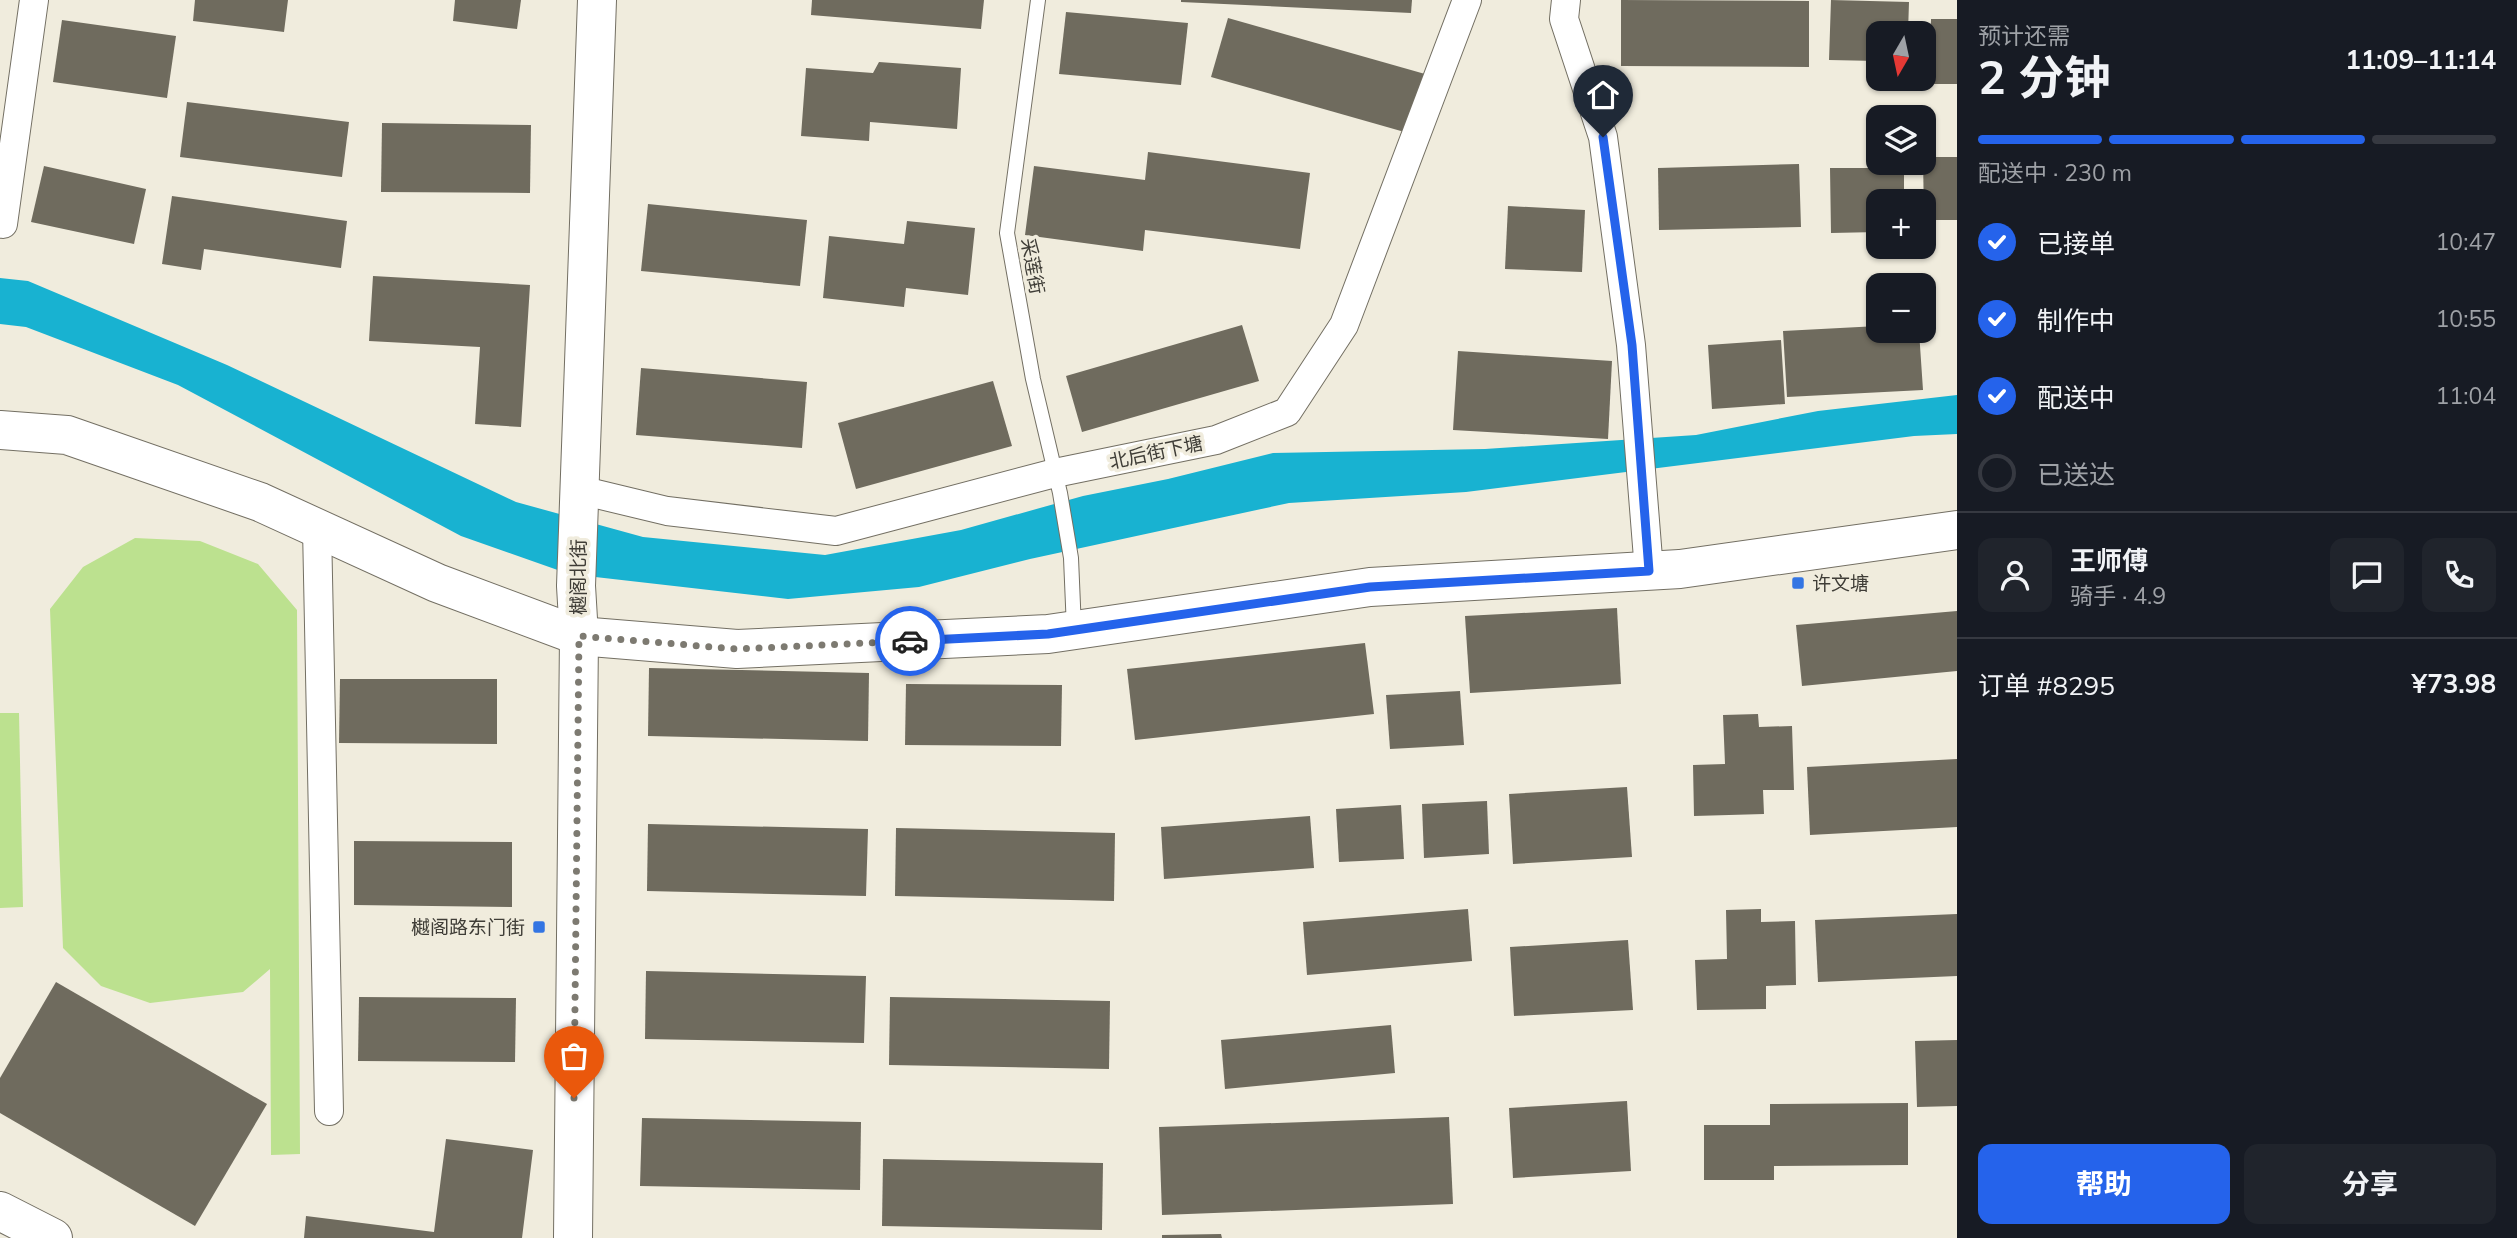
<!DOCTYPE html>
<html lang="zh">
<meta charset="utf-8">
<style>
body{margin:0;font-family:Mulish,"Noto Sans SC",sans-serif;background:#20242c;color:#f1f3f6;height:100vh;display:flex;flex-direction:column;font-size:26px;white-space:nowrap}
*{box-sizing:border-box;margin:0}
p{font-size:23px;color:#9ea1a6}
.icon{flex:none;width:38px;height:38px;fill:none;stroke:currentColor;stroke-width:2;stroke-linecap:round;stroke-linejoin:round}
.map{position:relative;flex:1;overflow:hidden}
.sheet{display:flex;flex-direction:column;background:#171b24;width:560px}
.sheet>*{flex:none}
.needle{width:46px;rotate:189deg}
.controls{position:absolute;left:1866px;top:21px;display:grid;gap:14px}
.controls a{display:grid;place-items:center;width:70px;height:70px;border-radius:14px;background:#171b24;box-shadow:0 2px 5px #0004;font-size:35px}
.pin{position:absolute;display:grid;place-items:center;width:60px;height:60px;color:#fff;margin:-72px -30px;border-radius:50% 50% 50% 0;rotate:-45deg;box-shadow:0 0 7px #0007}
.pin .icon{rotate:45deg}
.courier{position:absolute;display:grid;place-items:center;width:70px;height:70px;margin:-35px;border:5px solid #2563eb;border-radius:50%;background:#fff;color:#222;box-shadow:0 2px 9px #0007}
.headline em{font-style:normal;font-weight:700}
.headline div{display:flex;flex-direction:column-reverse}
.headline{display:flex;align-items:center;justify-content:space-between;height:119px;padding:0 21px}
h1{font-size:46px;font-weight:700;line-height:52px}
.bar{display:grid;grid-template-columns:repeat(4,1fr);gap:10px 7px;align-content:center;height:84px;padding:0 21px}
.bar i{height:9px;border-radius:5px;background:#363941}
.bar .on{background:#2563eb}
.bar p{grid-column:span 4}
.line{display:flex;align-items:center;gap:18px;padding:0 21px;border-top:2px solid #363941}
.line div{flex:1}
.round{display:grid;place-items:center;flex:none;width:74px;height:74px;border-radius:14px;background:#20242c}
ol{padding:0 21px;list-style:none}
li{display:flex;align-items:center;gap:21px;height:77px}
li p{margin-inline-start:auto}
li .icon{padding:7px;border-radius:50%;background:#2563eb;color:#fff;stroke-width:4}
li:last-child{color:#9ea1a6}
li i{width:38px;height:38px;border:4px solid #363941;border-radius:50%}
.primary-button{display:flex;gap:14px;margin-top:auto;padding:14px 21px}
.primary-button a{flex:1;height:80px;border-radius:14px;background:#2563eb;color:#fff;font-size:28px;font-weight:700;line-height:80px;text-align:center}
.primary-button a+a{background:#20242c;color:#f1f3f6}
main{display:flex;flex:1;min-height:0}
.map>svg:first-child{display:block}
.green{fill:#bce18f}
.water{fill:#18b2d1}
.building{fill:#6f6b5e}
.lines{fill:none;stroke-linecap:round;stroke-linejoin:round}
.lane-casing{stroke:#736f63;stroke-width:16}
.street-casing{stroke:#736f63;stroke-width:30}
.secondary-casing{stroke:#736f63;stroke-width:40}
.lane{stroke:#fff;stroke-width:14}
.street{stroke:#fff;stroke-width:28}
.secondary{stroke:#fff;stroke-width:38}
.done{stroke:#7d7a71;stroke-width:7;stroke-dasharray:0 12.6}
.route{stroke:#2563eb;stroke-width:9}
.poi-dot{fill:#3375e3;stroke:#f0ecdd;stroke-width:2.5}
.labels{text-anchor:middle;dominant-baseline:central;stroke-width:7;stroke-linejoin:round;paint-order:stroke}
.street-label{font-size:19px;fill:#3f3d37;stroke:#f0ecdd}
.poi-label{font-size:19px;fill:#3f3d37;stroke:#f0ecdd;text-anchor:start}
</style>
<main>
<div class="map">
<svg width="1957" height="1238" viewBox="0 0 1957 1238">
<rect width="100%" height="100%" fill="#f0ecdd"/>
<!-- green -->
<g class="green">
<polygon points="135,538 200,541 258,564 297,610 300,1154 271,1155 270,969 243,992 150,1003 101,986 63,948 50,609 83,567"/>
<polygon points="0,713 19,713 23,907 0,908"/>
</g>
<!-- water -->
<polygon class="water" points="0,278 28,281 227,365 516,502 643,537 825,555 961,530 1083,496 1168,479 1273,453 1485,449 1696,435 1818,411 1957,395 1957,434 1914,436 1466,492 1289,503 1030,559 919,587 788,599 569,574 461,536 178,385 26,327 0,324"/>
<!-- building -->
<g class="building">
<polygon points="195,0 288,0 284,32 193,21"/>
<polygon points="455,0 521,0 517,29 453,21"/>
<polygon points="812,0 984,0 981,29 811,15"/>
<polygon points="1181,0 1412,0 1411,13 1181,2"/>
<polygon points="1621,0 1809,1 1809,67 1621,66"/>
<polygon points="1831,0 1909,2 1908,33 1878,33 1878,61 1829,60"/>
<polygon points="1066,12 1188,23 1181,85 1059,74"/>
<polygon points="1228,18 1425,74 1408,133 1211,77"/>
<polygon points="1931,19 1957,19 1957,84 1930,84"/>
<polygon points="62,20 176,36 167,98 53,82"/>
<polygon points="879,62 961,68 957,129 870,122 869,141 801,136 806,68 873,73"/>
<polygon points="187,102 349,122 342,177 180,157"/>
<polygon points="382,123 531,125 530,193 381,192"/>
<polygon points="1148,152 1310,173 1300,249 1145,230 1143,251 1025,235 1034,166 1145,180"/>
<polygon points="1923,157 1957,157 1957,220 1924,220"/>
<polygon points="1799,164 1801,227 1659,230 1658,168"/>
<polygon points="44,166 146,189 134,244 31,222"/>
<polygon points="1830,168 1904,168 1904,201 1878,201 1878,232 1831,233"/>
<polygon points="172,196 347,221 341,268 204,249 201,270 162,264"/>
<polygon points="648,204 807,220 800,286 641,271"/>
<polygon points="1508,206 1585,210 1582,272 1505,269"/>
<polygon points="907,221 975,228 968,295 906,288 904,307 823,298 829,236 904,244"/>
<polygon points="373,276 530,285 521,427 475,424 480,347 369,341"/>
<polygon points="1242,325 1259,381 1082,432 1066,376"/>
<polygon points="1878,326 1878,331 1919,331 1923,390 1787,397 1783,331"/>
<polygon points="1781,340 1785,404 1712,409 1708,345"/>
<polygon points="1458,351 1612,361 1608,439 1453,430"/>
<polygon points="641,368 807,382 802,448 636,435"/>
<polygon points="993,381 1012,446 856,489 838,423"/>
<polygon points="1617,608 1621,684 1470,693 1465,616"/>
<polygon points="1957,611 1957,671 1802,686 1796,625"/>
<polygon points="1365,643 1374,714 1135,740 1127,669"/>
<polygon points="649,668 869,673 868,741 648,736"/>
<polygon points="340,679 497,679 497,744 339,743"/>
<polygon points="906,684 1062,685 1061,746 905,745"/>
<polygon points="1460,691 1464,745 1390,749 1386,695"/>
<polygon points="1758,714 1759,727 1792,726 1794,790 1763,790 1764,814 1694,816 1693,765 1725,764 1723,715"/>
<polygon points="1957,759 1957,827 1810,835 1807,767"/>
<polygon points="1627,787 1632,857 1513,864 1509,794"/>
<polygon points="1487,801 1489,854 1424,858 1422,804"/>
<polygon points="1401,805 1404,859 1339,862 1336,809"/>
<polygon points="1310,816 1314,868 1164,879 1161,827"/>
<polygon points="648,824 868,829 866,896 647,891"/>
<polygon points="896,828 1115,833 1114,901 895,896"/>
<polygon points="354,841 512,842 512,907 354,905"/>
<polygon points="1468,909 1472,961 1307,975 1303,922"/>
<polygon points="1761,909 1761,922 1795,921 1796,985 1766,986 1766,1009 1697,1010 1695,960 1727,959 1726,910"/>
<polygon points="1957,914 1957,976 1818,982 1815,920"/>
<polygon points="1628,940 1633,1010 1514,1016 1510,947"/>
<polygon points="646,971 866,976 864,1043 645,1039"/>
<polygon points="56,982 267,1104 195,1226 0,1113 0,1078"/>
<polygon points="359,997 516,998 515,1062 358,1061"/>
<polygon points="890,997 1110,1001 1109,1069 889,1065"/>
<polygon points="1391,1025 1395,1073 1225,1089 1221,1040"/>
<polygon points="1957,1040 1957,1106 1917,1107 1915,1041"/>
<polygon points="1627,1101 1631,1171 1513,1178 1509,1108"/>
<polygon points="1908,1103 1908,1165 1774,1166 1774,1180 1704,1180 1704,1125 1770,1125 1770,1104"/>
<polygon points="1449,1117 1453,1204 1162,1215 1159,1127"/>
<polygon points="642,1118 861,1122 860,1190 640,1186"/>
<polygon points="446,1139 533,1150 522,1238 304,1238 306,1216 434,1232"/>
<polygon points="883,1159 1103,1163 1102,1230 882,1226"/>
<polygon points="1221,1234 1222,1238 1162,1238 1162,1235"/>
</g>
<g class="lines">
<!-- lane casing -->
<g class="lane-casing">
<polyline id="lane" points="1038,0 1007,233 1033,379 1060,493 1071,558 1074,629"/>
</g>
<!-- street casing -->
<g class="street-casing">
<g id="street">
<polyline points="1566,0 1564,19 1603,137 1631,345 1649,571"/>
<polyline points="3,224 34,0"/>
<polyline points="580,490 667,511 836,531 1055,473 1216,440 1287,412 1344,325 1467,0"/>
<polyline points="317,528 329,1111"/>
</g>
</g>
<!-- secondary casing -->
<g class="secondary-casing">
<g id="secondary">
<polyline points="0,430 67,435 260,502 437,583 579,636 737,649 1048,634 1370,587 1680,569 1957,530"/>
<polyline points="0,1211 53,1238"/>
<polyline points="573,1238 579,636 576,586 597,0"/>
</g>
</g>
<!-- lane -->
<use href="#lane" class="lane"/>
<!-- street -->
<use href="#street" class="street"/>
<!-- secondary -->
<use href="#secondary" class="secondary"/>
</g>
<g class="lines">
<!-- done -->
<polyline class="done" points="574,1098 579,636 737,649 910,641"/>
<!-- route -->
<polyline class="route" points="910,641 1048,634 1370,587 1649,571 1632,345 1603,137"/>
</g>
<!-- markers -->
<g class="poi-dot">
<rect x="1791" y="576" width="14" height="14" rx="3.5"/>
<rect x="532" y="920" width="14" height="14" rx="3.5"/>
</g>
<g class="labels">
<!-- street labels -->
<g class="street-label">
<text transform="translate(1033 266) rotate(80)">采莲街</text>
<text transform="translate(1156 452) rotate(-12)">北后街下塘</text>
<text transform="translate(578 577) rotate(-90)">樾阁北街</text>
</g>
<!-- poi labels -->
<g class="poi-label">
<text x="1812" y="583">许文塘</text>
<text x="525" y="927" text-anchor="end">樾阁路东门街</text>
</g>
</g>
</svg>
<div class="controls">
<a><svg class="needle" viewBox="-14 -14 28 28"><path d="M0-13l5 13h-10z" fill="#e53935"/><path d="M0 13l5-13h-10z" fill="#9ea1a6"/></svg></a>
<a><svg class="icon" aria-label="layers" viewBox="0 0 24 24"><path d="M12 4l9 5-9 5-9-5zM3 14l9 5 9-5"/></svg></a>
<a>+</a>
<a>−</a>
</div>
<div class="pin" style="left:574px;top:1098px;background:#ea580c"><svg class="icon" aria-label="bag" viewBox="0 0 24 24"><path d="M5 8h14l-1 12H6zM9 8a3 3 0 0 1 6 0"/></svg></div>
<div class="pin" style="left:1603px;top:137px;background:#1f2937"><svg class="icon" aria-label="home" viewBox="0 0 24 24"><path d="M3 11l9-7 9 7M6 9v11h12V9"/></svg></div>
<div class="courier" style="left:910px;top:641px"><svg class="icon" aria-label="car" viewBox="0 0 24 24"><path d="M5 17H2v-5l4-1 3-4h7l3 4 3 1v5h-3M9 17h6M6 11h13"/><circle cx="7" cy="17" r="2"/><circle cx="17" cy="17" r="2"/></svg></div>
</div>
<section class="sheet">
<div class="headline"><div><h1>2 分钟</h1><p>预计还需</p></div><em>11:09–11:14</em></div>
<div class="bar"><i class="on"></i><i class="on"></i><i class="on"></i><i></i><p>配送中 · 230 m</p></div>
<ol>
<li><svg class="icon" aria-label="check" viewBox="0 0 24 24"><path d="M5 12l5 5 9-10"/></svg>已接单<p>10:47</p></li>
<li><svg class="icon" aria-label="check" viewBox="0 0 24 24"><path d="M5 12l5 5 9-10"/></svg>制作中<p>10:55</p></li>
<li><svg class="icon" aria-label="check" viewBox="0 0 24 24"><path d="M5 12l5 5 9-10"/></svg>配送中<p>11:04</p></li>
<li><i></i>已送达</li>
</ol>
<div class="line" style="height:126px"><a class="round"><svg class="icon" aria-label="person" viewBox="0 0 24 24"><circle cx="12" cy="8" r="4"/><path d="M4 21q1-7 8-7t8 7"/></svg></a><div><b>王师傅</b><p>骑手 · 4.9</p></div><a class="round"><svg class="icon" aria-label="chat" viewBox="0 0 24 24"><path d="M4 5h16v11H9l-5 4z"/></svg></a><a class="round"><svg class="icon" aria-label="phone" viewBox="0 0 24 24"><path d="M5 4h4l2 5-3 2q2 4 5 5l2-3 5 2v4C11 20 4 13 5 4z"/></svg></a></div>
<div class="line" style="height:91px"><div>订单 #8295</div><b>¥73.98</b></div>
<div class="primary-button"><a>帮助</a><a>分享</a></div>
</section>
</main>
